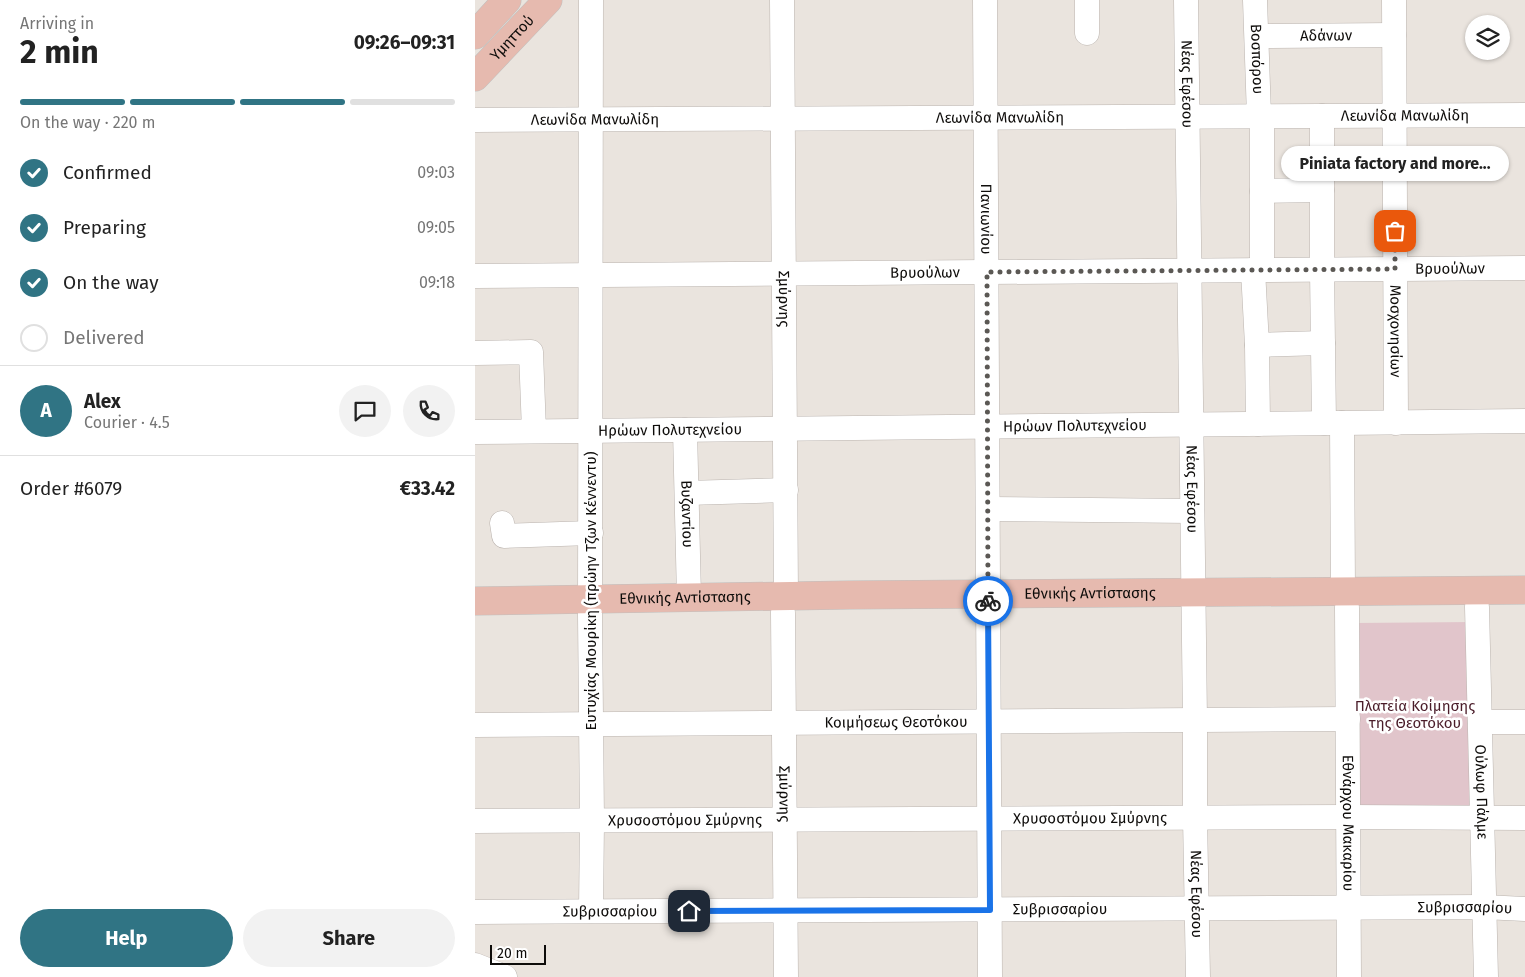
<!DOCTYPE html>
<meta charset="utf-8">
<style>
body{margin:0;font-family:"Fira Sans",sans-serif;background:#f2f2f2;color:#222;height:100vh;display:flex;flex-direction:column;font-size:19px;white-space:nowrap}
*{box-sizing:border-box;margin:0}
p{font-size:16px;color:#767676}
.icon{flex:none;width:28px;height:28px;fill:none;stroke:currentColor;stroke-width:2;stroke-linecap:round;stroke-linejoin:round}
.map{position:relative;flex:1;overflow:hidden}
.side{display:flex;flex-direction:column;background:#fff;width:475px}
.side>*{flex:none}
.buttons{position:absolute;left:990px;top:15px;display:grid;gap:10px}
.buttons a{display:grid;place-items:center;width:45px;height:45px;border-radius:50%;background:#fff;box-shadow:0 1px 4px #0004;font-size:25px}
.scale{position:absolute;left:15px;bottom:12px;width:56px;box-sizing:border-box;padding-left:5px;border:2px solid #0e0c0a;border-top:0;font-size:14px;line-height:18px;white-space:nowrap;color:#0e0c0a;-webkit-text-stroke:4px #fff;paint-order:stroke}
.pin{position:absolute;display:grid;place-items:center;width:42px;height:42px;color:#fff;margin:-21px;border-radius:10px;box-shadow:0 2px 8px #0006}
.courier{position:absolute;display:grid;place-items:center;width:50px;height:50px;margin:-25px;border:4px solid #1a73e8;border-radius:50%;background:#fff;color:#222;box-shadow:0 1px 6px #0007}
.bubble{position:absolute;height:35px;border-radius:18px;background:#fff;box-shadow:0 1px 4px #0004;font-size:16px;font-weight:700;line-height:35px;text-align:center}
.overview em{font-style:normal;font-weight:700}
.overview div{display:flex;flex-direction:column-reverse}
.overview{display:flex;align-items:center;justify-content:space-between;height:85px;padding:0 20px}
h1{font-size:32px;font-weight:700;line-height:38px}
.bar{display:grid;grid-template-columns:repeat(4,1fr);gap:8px 5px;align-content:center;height:60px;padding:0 20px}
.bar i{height:6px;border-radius:4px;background:#e0e0e0}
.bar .on{background:#307484}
.bar p{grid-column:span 4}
.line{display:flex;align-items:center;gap:12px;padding:0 20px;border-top:1px solid #e0e0e0}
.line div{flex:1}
.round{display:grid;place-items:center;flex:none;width:52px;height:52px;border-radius:26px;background:#f2f2f2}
ol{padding:0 20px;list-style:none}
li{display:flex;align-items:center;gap:15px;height:55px}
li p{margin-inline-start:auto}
li .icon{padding:5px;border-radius:50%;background:#307484;color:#fff;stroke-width:4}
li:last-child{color:#767676}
li i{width:28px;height:28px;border:2px solid #e0e0e0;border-radius:50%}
.button{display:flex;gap:10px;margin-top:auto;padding:10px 20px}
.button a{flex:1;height:58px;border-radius:30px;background:#307484;color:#fff;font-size:20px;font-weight:700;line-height:58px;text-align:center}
.button a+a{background:#f2f2f2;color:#222}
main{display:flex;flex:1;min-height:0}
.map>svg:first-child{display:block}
.green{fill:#e1c5cb}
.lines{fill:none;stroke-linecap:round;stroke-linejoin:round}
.minor-casing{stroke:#bbb4af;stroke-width:25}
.major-casing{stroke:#c0c0bf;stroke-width:29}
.minor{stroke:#fff;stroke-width:24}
.major{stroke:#e6baaf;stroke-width:28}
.done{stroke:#5b5854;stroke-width:5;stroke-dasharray:0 9}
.route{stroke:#1a73e8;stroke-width:6}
.labels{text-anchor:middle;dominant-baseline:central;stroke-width:5;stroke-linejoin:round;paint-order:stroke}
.street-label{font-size:15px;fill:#0e0c0a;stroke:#fff}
.park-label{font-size:15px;fill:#4a1c29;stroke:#fff}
</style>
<main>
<section class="side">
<div class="overview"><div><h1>2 min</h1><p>Arriving in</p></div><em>09:26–09:31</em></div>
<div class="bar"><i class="on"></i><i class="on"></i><i class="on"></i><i></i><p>On the way · 220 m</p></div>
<ol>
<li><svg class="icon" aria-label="check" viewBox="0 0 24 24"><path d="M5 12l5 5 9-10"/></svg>Confirmed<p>09:03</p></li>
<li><svg class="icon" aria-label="check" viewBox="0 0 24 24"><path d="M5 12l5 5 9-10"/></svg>Preparing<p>09:05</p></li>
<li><svg class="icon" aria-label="check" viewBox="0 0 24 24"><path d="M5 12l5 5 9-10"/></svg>On the way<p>09:18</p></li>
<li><i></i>Delivered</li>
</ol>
<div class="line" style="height:90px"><b class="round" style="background:#307484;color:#fff">A</b><div><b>Alex</b><p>Courier · 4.5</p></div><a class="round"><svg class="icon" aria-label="chat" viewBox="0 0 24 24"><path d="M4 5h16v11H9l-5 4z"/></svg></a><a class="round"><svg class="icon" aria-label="phone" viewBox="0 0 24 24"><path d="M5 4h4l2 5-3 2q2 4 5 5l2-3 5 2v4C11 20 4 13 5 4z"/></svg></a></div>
<div class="line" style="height:65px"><div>Order #6079</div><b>€33.42</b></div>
<div class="button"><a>Help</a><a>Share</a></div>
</section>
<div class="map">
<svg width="1050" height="977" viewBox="0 0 1050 977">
<rect width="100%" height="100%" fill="#eae4de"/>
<!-- green -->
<polygon class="green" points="999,622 1000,808 880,809 879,623"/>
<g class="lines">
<!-- minor casing -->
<g class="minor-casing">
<g id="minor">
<path id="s1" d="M307,0L311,596"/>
<path id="s2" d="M510,0L515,977"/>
<path id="s3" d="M711,0L720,721V817L723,977"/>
<path id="s4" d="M780,0L784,116"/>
<path id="s5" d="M919,0L921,423"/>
<polyline points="612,33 612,0"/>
<path id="s6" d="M782,36L919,35"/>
<polyline points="847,116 847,270 849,423"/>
<path id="s7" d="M0,120L1050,115"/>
<polyline points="787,191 847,190"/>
<polyline points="778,270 782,345 783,424"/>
<polyline points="787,270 787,116"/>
<path id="s8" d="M0,276L1050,268"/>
<polyline points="782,345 848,343"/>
<polyline points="0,353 56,352 59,431"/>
<polyline points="867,423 868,591"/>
<path id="s9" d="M210,430L214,597"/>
<path id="s10" d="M0,432L1050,421"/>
<polyline points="212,493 311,490"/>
<polyline points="513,509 717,511"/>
<polyline points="27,523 29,536 116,533"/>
<path id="s11" d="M1002,607L1011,977"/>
<path id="s12" d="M872,608L874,977"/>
<path id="s13" d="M308,613L311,977"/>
<polyline points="1005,722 1050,722"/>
<path id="s14" d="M0,725L873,719"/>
<path id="s15" d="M0,821L873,817L1050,818"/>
<polyline points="116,911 117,821 115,615 116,0"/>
<path id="s16" d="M0,912L1009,907L1050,909"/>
<polyline points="0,965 30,977"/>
</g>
</g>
<!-- major casing -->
<g class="major-casing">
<g id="major">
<polyline points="0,35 32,0"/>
<path id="s17" d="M0,77L73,0"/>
<path id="s18" d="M0,601L374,595L1050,590"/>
</g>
</g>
<!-- minor -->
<use href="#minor" class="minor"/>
<!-- major -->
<use href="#major" class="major"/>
</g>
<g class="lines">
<!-- done -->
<polyline class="done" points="513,601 512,272 920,269 920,231"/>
<!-- route -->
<polyline class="route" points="214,911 515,910 513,601"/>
</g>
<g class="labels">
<!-- street labels -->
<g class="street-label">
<text stroke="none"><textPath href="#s6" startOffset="69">Αδάνων</textPath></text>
<text stroke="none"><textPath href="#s17" startOffset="54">Υμηττού</textPath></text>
<text stroke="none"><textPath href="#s4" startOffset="59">Βοσπόρου</textPath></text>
<text stroke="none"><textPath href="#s3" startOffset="84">Νέας Εφέσου</textPath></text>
<text stroke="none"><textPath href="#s7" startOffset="930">Λεωνίδα Μανωλίδη</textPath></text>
<text stroke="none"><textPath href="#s7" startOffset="525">Λεωνίδα Μανωλίδη</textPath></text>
<text stroke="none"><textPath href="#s7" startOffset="120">Λεωνίδα Μανωλίδη</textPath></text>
<text stroke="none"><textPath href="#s2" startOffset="219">Πανιωνίου</textPath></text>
<text stroke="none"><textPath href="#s8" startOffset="975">Βρυούλων</textPath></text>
<text stroke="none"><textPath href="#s8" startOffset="450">Βρυούλων</textPath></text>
<text stroke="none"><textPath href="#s1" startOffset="299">Σμύρνης</textPath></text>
<text stroke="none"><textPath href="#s5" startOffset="331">Μοσχονησίων</textPath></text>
<text stroke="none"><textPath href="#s10" startOffset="600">Ηρώων Πολυτεχνείου</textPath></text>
<text stroke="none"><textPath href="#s10" startOffset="195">Ηρώων Πολυτεχνείου</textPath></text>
<text stroke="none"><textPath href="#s3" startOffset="489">Νέας Εφέσου</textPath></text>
<text stroke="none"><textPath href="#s9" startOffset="84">Βυζαντίου</textPath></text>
<text transform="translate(116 591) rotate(-90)">Ευτυχίας Μουρίκη (πρώην Τζων Κέννεντυ)</text>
<text stroke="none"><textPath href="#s18" startOffset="615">Εθνικής Αντίστασης</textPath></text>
<text stroke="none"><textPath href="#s18" startOffset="210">Εθνικής Αντίστασης</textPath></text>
<text stroke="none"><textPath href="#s14" startOffset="421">Κοιμήσεως Θεοτόκου</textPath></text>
<text stroke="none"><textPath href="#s11" startOffset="185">Ούλωφ Πάλμε</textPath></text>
<text stroke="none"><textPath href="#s13" startOffset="181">Σμύρνης</textPath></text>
<text stroke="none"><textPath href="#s15" startOffset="615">Χρυσοστόμου Σμύρνης</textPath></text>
<text stroke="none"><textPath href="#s15" startOffset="210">Χρυσοστόμου Σμύρνης</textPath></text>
<text stroke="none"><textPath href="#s12" startOffset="215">Εθνάρχου Μακαρίου</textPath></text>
<text stroke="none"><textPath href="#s3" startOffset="894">Νέας Εφέσου</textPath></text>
<text stroke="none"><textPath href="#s16" startOffset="990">Συβρισσαρίου</textPath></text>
<text stroke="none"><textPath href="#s16" startOffset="585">Συβρισσαρίου</textPath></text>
<text stroke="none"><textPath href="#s16" startOffset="135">Συβρισσαρίου</textPath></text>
</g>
<!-- park labels -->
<g class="park-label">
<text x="940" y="706">Πλατεία Κοίμησης<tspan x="940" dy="17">της Θεοτόκου</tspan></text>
</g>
</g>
</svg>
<div class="buttons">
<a><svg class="icon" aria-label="layers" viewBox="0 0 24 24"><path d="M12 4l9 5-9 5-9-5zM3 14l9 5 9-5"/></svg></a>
</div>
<div class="scale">20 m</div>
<div class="pin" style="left:920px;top:231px;background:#ea580c"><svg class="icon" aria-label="bag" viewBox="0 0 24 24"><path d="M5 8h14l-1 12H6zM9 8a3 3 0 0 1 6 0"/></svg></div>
<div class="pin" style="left:214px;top:911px;background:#1f2937"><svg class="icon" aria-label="home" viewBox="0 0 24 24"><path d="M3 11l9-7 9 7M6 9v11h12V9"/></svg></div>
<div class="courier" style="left:513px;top:601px"><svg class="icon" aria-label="bike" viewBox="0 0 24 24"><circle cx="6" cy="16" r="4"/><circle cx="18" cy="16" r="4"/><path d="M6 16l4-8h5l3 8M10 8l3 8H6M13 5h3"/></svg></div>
<div class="bubble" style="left:806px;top:146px;width:228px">Piniata factory and more...</div>
</div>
</main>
